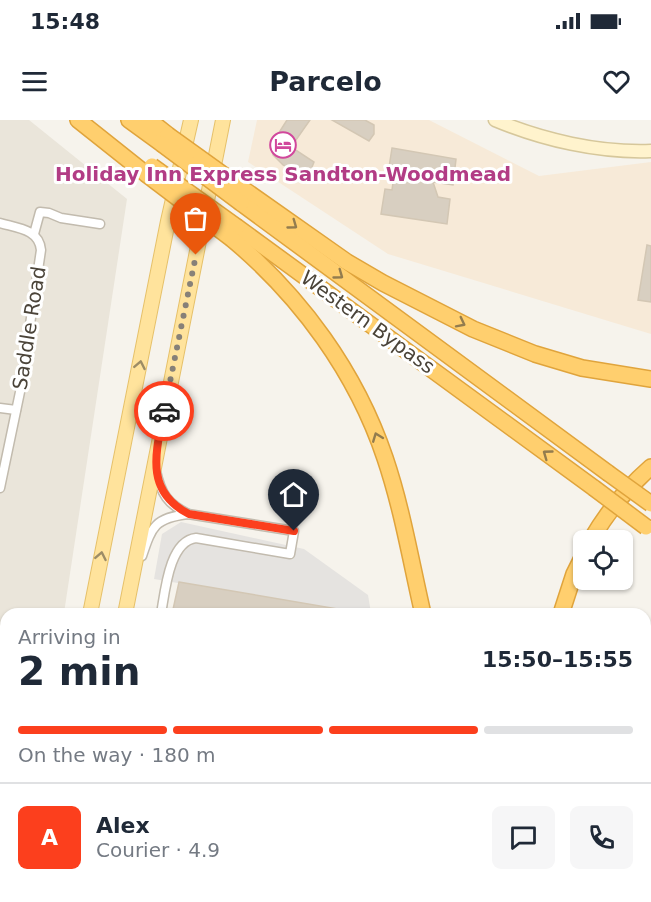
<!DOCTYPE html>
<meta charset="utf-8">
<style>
body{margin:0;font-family:"DejaVu Sans",sans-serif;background:#f6f6f7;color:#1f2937;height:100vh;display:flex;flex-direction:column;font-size:22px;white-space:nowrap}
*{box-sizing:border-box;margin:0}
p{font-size:20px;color:#747a83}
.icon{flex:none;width:33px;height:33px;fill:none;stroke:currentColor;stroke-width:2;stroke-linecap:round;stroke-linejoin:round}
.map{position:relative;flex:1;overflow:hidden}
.sheet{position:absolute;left:0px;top:488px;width:651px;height:296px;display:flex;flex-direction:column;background:#fff;border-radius:18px 18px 0 0;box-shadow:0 2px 4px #0004}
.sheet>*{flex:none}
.tools{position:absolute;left:573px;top:410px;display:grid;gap:12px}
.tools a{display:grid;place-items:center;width:60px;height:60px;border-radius:9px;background:#fff;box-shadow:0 2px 4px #0004;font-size:30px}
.pin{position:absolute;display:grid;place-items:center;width:51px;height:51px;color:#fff;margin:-62px -26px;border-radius:50% 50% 50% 0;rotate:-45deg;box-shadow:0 0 6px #0007}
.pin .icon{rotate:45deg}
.courier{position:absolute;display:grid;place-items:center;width:60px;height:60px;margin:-30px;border:4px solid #fc3f1d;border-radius:50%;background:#fff;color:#222;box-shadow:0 2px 8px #0007}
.overview em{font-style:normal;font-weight:700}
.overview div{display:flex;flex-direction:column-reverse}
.overview{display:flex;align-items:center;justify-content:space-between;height:102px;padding:0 18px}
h1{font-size:39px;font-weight:700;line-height:45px}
.bar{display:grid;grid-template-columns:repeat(4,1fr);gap:9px 6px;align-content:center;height:72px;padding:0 18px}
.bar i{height:8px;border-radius:4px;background:#e0e1e3}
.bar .active{background:#fc3f1d}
.bar p{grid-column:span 4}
.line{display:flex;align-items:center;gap:15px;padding:0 18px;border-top:2px solid #e0e1e3}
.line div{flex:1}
.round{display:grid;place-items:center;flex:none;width:63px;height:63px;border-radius:9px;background:#f6f6f7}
.status{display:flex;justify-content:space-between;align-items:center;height:42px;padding:0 30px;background:#fff;direction:ltr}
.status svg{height:16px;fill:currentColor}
header{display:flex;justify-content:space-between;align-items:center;height:78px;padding:0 18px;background:#fff;font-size:27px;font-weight:700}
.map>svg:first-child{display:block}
.residential{fill:#eae5da}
.commercial{fill:#f7ead8}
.parking{fill:#e5e3e0}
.building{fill:#d8cfc1;stroke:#d3c7b4;stroke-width:1.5}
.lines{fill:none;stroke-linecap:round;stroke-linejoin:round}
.street-casing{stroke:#c2bbae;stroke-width:11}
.secondary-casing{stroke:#d6c79b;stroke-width:15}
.primary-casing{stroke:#e6c16a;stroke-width:16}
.highway-casing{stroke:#e0a43c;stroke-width:18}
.street{stroke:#fff;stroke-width:8}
.secondary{stroke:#fff3cd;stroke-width:12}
.primary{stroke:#ffe39c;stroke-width:14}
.highway{stroke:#ffcf6e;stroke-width:15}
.highway-bridge-casing{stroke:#e0a43c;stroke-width:18;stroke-linecap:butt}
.highway-bridge{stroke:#ffcf6e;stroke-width:15}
.oneway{stroke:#937c4e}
.oneway2{stroke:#9c8c66}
.done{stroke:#878178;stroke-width:6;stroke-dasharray:0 10.8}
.route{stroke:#fc3f1d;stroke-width:8}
.labels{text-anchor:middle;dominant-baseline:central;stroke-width:6;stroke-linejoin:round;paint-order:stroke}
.hotel-label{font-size:20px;font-weight:bold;fill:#b23c85;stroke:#fff}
.street-label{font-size:20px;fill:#4b4439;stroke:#fff}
</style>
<div class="status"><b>15:48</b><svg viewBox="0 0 49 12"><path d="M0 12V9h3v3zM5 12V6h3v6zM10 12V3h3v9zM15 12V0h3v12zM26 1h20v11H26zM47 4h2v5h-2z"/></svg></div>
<header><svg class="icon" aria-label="menu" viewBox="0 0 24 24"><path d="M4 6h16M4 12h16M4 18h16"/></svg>Parcelo<svg class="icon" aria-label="heart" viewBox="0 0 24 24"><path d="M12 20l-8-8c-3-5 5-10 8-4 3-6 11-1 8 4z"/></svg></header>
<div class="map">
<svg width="651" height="782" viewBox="0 0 651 782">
<rect width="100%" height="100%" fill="#f6f3ec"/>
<!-- residential -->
<polygon class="residential" points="0,0 29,0 127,79 64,493 6,494 6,777 14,777 13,782 0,782"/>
<!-- commercial -->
<g class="commercial">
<polygon points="257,0 429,0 539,56 651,42 651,214 388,134 248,42"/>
<polygon points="117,777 389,777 389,782 119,782"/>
</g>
<!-- parking -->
<g class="parking">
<polygon points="181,402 304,429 368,475 371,493 356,493 154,459 162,414"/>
<polygon points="194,777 298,777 298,782 193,782"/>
</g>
<!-- building -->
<g class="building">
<polygon points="287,0 310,0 291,27 314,42 312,47 318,52 299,53 283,45 273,35 273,22"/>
<polygon points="332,0 365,0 374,5 374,14 369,21"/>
<polygon points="392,28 456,39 453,65 433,62 438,77 450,79 447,104 381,94 385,69 392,70 394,55 388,54"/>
<polygon points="647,125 651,126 651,182 638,180"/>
<polygon points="179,462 344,490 343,494 172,494"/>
</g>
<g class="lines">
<!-- street casing -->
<g class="street-casing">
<g id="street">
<path d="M0,103C17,108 39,109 41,130L20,272L0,368"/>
<polyline points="34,114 40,92 49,93 61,98 100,104"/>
<polyline points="0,288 16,290"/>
<path d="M156,351C161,374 168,384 188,394"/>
<path d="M142,436C152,406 155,398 188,394L294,411L290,434L196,418C169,421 165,472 161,494"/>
<polyline points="0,774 6,775"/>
<polyline points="12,777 22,782"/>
<polyline points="36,777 69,782"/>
<polyline points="181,782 185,777"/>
<polyline points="196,782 197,777"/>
</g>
</g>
<!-- secondary casing -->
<g class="secondary-casing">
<path id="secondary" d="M495,0C543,20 599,33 651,31"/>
</g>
<!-- primary casing -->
<g class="primary-casing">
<g id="primary">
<polyline points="90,494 168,101 191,0"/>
<polyline points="125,494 223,0"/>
<polyline points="97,777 103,782"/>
<polyline points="32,782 33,777"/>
<polyline points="67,782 68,777"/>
</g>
</g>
<!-- highway casing -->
<g class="highway-casing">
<g id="highway">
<polyline points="78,0 146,54"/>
<polyline points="129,0 162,24"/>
<polyline points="149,0 168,15"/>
<polyline points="246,71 347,142 383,163 473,209 535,234 582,248 651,259"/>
<polyline points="241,83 608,353"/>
<polyline points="237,107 594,368"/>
<path d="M232,119C301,177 356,252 385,338C402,388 411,442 423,494"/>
<path d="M591,420C606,394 628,367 651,347"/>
<polyline points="561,494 574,454 584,434"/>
<polyline points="645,614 651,606"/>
<polyline points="645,629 651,622"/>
<polyline points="645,653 651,647"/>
<polyline points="645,728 651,729"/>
<polyline points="645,772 651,777"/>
<polyline points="447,782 447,777"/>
<polyline points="535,782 537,777"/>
<polyline points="560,782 562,777"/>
</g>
</g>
<!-- street -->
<use href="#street" class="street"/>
<!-- secondary -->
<use href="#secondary" class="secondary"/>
<!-- primary -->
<use href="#primary" class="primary"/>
<!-- highway -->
<use href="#highway" class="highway"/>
<!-- highway-bridge casing -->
<g class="highway-bridge-casing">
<g id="highway-bridge">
<polyline points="168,15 246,71"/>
<polyline points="162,24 241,83"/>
<polyline points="152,46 237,107"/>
<polyline points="146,54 232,119"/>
<polyline points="608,353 651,384"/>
<polyline points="594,368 646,407"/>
</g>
</g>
<!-- highway-bridge -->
<use href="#highway-bridge" class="highway-bridge"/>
</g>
<!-- one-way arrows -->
<defs><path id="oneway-chevron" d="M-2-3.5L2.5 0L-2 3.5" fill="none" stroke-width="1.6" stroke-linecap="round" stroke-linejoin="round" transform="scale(1.5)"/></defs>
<g class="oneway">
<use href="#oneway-chevron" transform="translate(293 105) rotate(36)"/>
<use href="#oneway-chevron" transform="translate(339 155) rotate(36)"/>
<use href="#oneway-chevron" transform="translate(461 203) rotate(27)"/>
<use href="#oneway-chevron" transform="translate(377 317) rotate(-111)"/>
<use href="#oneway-chevron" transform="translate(547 334) rotate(-144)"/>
</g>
<g class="oneway2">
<use href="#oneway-chevron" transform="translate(140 245) rotate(-79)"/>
<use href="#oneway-chevron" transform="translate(101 436) rotate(-79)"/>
</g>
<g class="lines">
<!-- done -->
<polyline class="done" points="164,291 196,135"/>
<!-- route -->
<path class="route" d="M164,291C156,332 144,371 189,394L294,411"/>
</g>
<!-- icons -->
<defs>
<g id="hotel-ring" transform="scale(1.35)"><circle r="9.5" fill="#fff" stroke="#d1479c" stroke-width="1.5"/><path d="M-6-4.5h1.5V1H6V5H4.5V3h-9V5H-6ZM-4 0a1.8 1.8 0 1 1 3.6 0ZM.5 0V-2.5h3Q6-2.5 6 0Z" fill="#d1479c"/></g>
</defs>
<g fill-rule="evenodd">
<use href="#hotel-ring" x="283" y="25"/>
</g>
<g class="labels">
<!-- hotel labels -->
<g class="hotel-label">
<text x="283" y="54">Holiday Inn Express Sandton-Woodmead</text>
</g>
<!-- street labels -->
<g class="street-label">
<text transform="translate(368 202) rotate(36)">Western Bypass</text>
<text transform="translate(29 208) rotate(-81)">Saddle Road</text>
</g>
</g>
</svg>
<div class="tools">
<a><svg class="icon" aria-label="locate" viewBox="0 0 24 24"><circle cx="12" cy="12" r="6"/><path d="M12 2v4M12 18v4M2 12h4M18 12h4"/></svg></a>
</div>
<div class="pin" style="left:196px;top:135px;background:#ea580c"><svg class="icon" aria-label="bag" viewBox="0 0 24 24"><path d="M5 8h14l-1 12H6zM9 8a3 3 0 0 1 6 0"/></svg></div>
<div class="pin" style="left:294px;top:411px;background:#1f2937"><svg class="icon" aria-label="home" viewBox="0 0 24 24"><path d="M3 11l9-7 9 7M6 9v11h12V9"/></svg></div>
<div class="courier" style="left:164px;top:291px"><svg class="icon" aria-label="car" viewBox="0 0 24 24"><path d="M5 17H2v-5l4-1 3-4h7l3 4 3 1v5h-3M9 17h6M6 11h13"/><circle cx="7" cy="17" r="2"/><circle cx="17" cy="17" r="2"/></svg></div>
<section class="sheet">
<div class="overview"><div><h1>2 min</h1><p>Arriving in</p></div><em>15:50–15:55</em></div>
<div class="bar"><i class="active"></i><i class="active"></i><i class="active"></i><i></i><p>On the way · 180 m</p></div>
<div class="line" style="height:108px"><b class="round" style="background:#fc3f1d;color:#fff">A</b><div><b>Alex</b><p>Courier · 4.9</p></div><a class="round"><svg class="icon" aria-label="chat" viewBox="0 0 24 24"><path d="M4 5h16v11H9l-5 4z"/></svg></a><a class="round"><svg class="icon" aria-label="phone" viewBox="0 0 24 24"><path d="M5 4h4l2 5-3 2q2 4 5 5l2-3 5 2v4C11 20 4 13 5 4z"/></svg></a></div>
</section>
</div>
